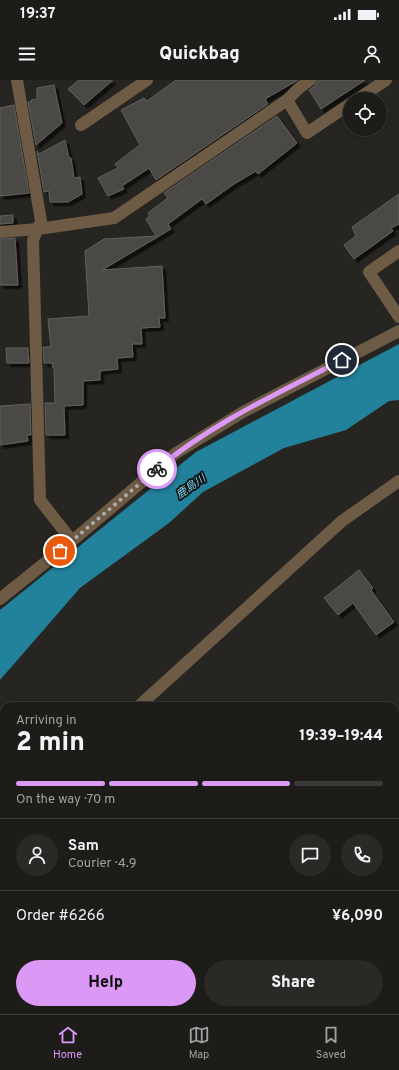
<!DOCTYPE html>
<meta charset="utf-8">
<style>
body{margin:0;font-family:Overpass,"Noto Sans JP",sans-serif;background:#2a2926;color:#f1f3f6;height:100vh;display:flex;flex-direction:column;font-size:15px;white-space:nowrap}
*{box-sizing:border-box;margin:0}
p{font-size:13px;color:#a0a1a2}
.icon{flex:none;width:22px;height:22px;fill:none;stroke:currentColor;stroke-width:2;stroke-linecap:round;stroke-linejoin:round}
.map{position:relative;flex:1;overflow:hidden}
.details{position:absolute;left:0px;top:622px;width:399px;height:312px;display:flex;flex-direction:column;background:#1d1c19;border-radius:12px 12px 0 0;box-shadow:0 2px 6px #0003,0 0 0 1px #3b3a38}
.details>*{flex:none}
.controls{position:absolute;left:343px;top:12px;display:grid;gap:8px}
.controls a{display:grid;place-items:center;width:44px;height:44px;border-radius:50%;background:#1d1c19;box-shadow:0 2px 6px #0003,0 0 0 1px #3b3a38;font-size:20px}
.pin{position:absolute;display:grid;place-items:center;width:34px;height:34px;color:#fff;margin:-17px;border:2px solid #fff;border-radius:50%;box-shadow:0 1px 4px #0007}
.courier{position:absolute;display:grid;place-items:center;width:40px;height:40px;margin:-20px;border:3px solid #db99f5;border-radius:50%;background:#fff;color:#222;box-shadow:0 1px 5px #0007}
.head em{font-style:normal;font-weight:800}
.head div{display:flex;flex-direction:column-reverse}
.head{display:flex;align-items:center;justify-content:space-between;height:68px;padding:0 16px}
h1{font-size:26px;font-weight:800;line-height:30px}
.bar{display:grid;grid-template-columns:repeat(4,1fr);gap:6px 4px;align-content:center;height:48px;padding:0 16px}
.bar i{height:5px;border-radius:3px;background:#3b3a38}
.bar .active{background:#db99f5}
.bar p{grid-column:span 4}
.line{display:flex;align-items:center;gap:10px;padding:0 16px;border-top:1px solid #3b3a38}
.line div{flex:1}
.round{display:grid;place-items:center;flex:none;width:42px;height:42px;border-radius:21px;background:#2a2926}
.action{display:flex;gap:8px;margin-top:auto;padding:8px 16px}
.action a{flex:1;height:46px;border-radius:24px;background:#db99f5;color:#111;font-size:16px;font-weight:800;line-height:46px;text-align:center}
.action a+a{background:#2a2926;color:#f1f3f6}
.status{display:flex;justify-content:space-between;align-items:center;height:28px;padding:0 20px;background:#1d1c19;direction:ltr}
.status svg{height:11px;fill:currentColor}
header{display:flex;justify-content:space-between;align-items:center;height:52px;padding:0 16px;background:#1d1c19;font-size:18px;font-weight:800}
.dock{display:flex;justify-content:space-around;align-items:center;height:56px;border-top:1px solid #3b3a38;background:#1d1c19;font-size:11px;color:#a0a1a2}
.dock a{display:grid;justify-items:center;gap:2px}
.dock .active{color:#db99f5}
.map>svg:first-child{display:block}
.water{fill:#22819b}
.building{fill:#4b4945;stroke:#62605b;filter:url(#shadow)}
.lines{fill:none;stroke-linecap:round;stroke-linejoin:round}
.street{stroke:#6e5b45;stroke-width:12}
.secondary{stroke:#987956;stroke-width:12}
.done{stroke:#adaca9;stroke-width:4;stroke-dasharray:0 7.2}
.route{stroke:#db99f5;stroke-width:5}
.labels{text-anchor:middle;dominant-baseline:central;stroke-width:3.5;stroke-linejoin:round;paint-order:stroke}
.water-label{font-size:11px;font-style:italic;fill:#79d6f5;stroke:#0f0e0d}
</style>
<div class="status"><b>19:37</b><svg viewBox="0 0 49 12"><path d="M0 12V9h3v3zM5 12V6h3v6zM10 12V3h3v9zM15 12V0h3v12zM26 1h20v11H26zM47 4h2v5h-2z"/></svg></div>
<header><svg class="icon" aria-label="menu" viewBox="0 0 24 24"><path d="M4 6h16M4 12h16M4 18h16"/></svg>Quickbag<svg class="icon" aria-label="person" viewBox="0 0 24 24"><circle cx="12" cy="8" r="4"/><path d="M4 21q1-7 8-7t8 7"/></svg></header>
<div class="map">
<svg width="399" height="934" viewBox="0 0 399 934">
<defs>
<filter id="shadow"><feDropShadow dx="3.5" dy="3.5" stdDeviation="0" flood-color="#0009"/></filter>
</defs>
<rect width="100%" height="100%" fill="#272521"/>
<!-- water -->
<polygon class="water" points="399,264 399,320 389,321 346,350 284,368 203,412 169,443 80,508 0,600 0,530 196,372"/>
<!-- building -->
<g class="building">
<polygon points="79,0 113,0 84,25 68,9"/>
<polygon points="176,0 298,0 265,19 268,24 156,100 149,88 122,106 124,109 108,116 98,98 118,88 115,84 140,65 121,30 144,18 147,21"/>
<polygon points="317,0 365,0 321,29 309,10 315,6"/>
<polygon points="54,5 62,43 36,65 28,22 32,22 31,20 37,19 37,8"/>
<polygon points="14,25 29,113 0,116 0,28"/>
<polygon points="277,36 297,63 258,94 256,91 234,104 206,124 202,119 168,144 171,149 102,190 162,186 165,238 159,238 160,247 141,248 142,264 132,264 133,277 117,278 118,289 100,291 100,300 83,301 83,325 64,326 65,355 46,355 45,323 55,323 54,288 53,288 52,283 44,283 43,267 51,267 48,239 89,236 85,171 104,159 156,156 146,139 150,136 148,133 168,118 164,113"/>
<polygon points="65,60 69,78 71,78 74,98 80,97 82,114 68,122 50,122 49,111 44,112 37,71 39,74"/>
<polygon points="399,114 399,144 391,148 393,151 354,179 344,165 356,156 352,147"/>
<polygon points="13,135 13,143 0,144 0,136"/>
<polygon points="15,158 18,205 0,205 0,159"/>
<polygon points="6,268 28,268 29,283 7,283"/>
<polygon points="30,324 31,355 27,355 28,361 0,365 0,326"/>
<polygon points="359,490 373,508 371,510 394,542 376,555 353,523 338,535 324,518"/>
</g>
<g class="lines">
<!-- street -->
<g class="street">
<polyline points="17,0 41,141 33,160 40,420 72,461"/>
<polyline points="358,19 386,0"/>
<polyline points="287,20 298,9 310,0"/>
<polyline points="81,45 147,0"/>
<polyline points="0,152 38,149 114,138 287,20 307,53 350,24"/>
<polyline points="399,171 369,192 399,237"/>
<polyline points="0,519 72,461 176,373 243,332 399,251"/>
<polyline points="139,626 342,441 399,401"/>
<polyline points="0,752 4,749"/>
</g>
<!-- secondary -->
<g class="secondary">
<polyline points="0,923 4,924"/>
<polyline points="149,930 240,934"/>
</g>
</g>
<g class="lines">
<!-- done -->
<polyline class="done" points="60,471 157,389"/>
<!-- route -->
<path class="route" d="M157,389C212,343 279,313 342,280"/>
</g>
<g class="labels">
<!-- water labels -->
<g class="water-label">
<text transform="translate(191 407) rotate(-35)">鹿島川</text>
</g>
</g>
</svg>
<div class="controls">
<a><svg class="icon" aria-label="locate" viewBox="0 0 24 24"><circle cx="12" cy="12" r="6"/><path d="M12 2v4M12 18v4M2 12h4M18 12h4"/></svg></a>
</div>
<div class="pin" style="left:60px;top:471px;background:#ea580c"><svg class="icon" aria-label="bag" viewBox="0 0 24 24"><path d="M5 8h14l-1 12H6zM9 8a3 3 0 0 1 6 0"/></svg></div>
<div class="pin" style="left:342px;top:280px;background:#1f2937"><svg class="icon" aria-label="home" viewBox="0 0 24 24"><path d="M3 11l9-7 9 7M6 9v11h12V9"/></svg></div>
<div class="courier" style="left:157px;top:389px"><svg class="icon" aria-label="bike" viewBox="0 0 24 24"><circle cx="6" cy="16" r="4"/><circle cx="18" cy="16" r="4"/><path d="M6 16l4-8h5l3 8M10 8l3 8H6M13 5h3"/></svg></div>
<section class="details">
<div class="head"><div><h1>2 min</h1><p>Arriving in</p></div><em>19:39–19:44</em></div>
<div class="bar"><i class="active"></i><i class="active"></i><i class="active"></i><i></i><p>On the way · 70 m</p></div>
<div class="line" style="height:72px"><a class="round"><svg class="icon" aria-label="person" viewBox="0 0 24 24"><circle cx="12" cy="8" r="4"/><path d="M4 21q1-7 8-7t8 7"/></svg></a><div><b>Sam</b><p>Courier · 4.9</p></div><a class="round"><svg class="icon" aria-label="chat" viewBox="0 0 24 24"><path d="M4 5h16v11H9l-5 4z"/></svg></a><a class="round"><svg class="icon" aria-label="phone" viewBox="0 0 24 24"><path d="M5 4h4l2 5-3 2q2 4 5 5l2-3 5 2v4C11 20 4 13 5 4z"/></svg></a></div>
<div class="line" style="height:52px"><div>Order #6266</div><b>¥6,090</b></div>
<div class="action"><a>Help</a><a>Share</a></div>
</section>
</div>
<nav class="dock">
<a class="active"><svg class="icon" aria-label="home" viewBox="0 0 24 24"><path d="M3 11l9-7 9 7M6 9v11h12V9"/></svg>Home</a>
<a><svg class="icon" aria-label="map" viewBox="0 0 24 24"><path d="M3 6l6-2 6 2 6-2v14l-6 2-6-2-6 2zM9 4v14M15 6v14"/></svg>Map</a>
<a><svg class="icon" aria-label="saved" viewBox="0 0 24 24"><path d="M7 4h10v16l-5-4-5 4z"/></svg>Saved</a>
</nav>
